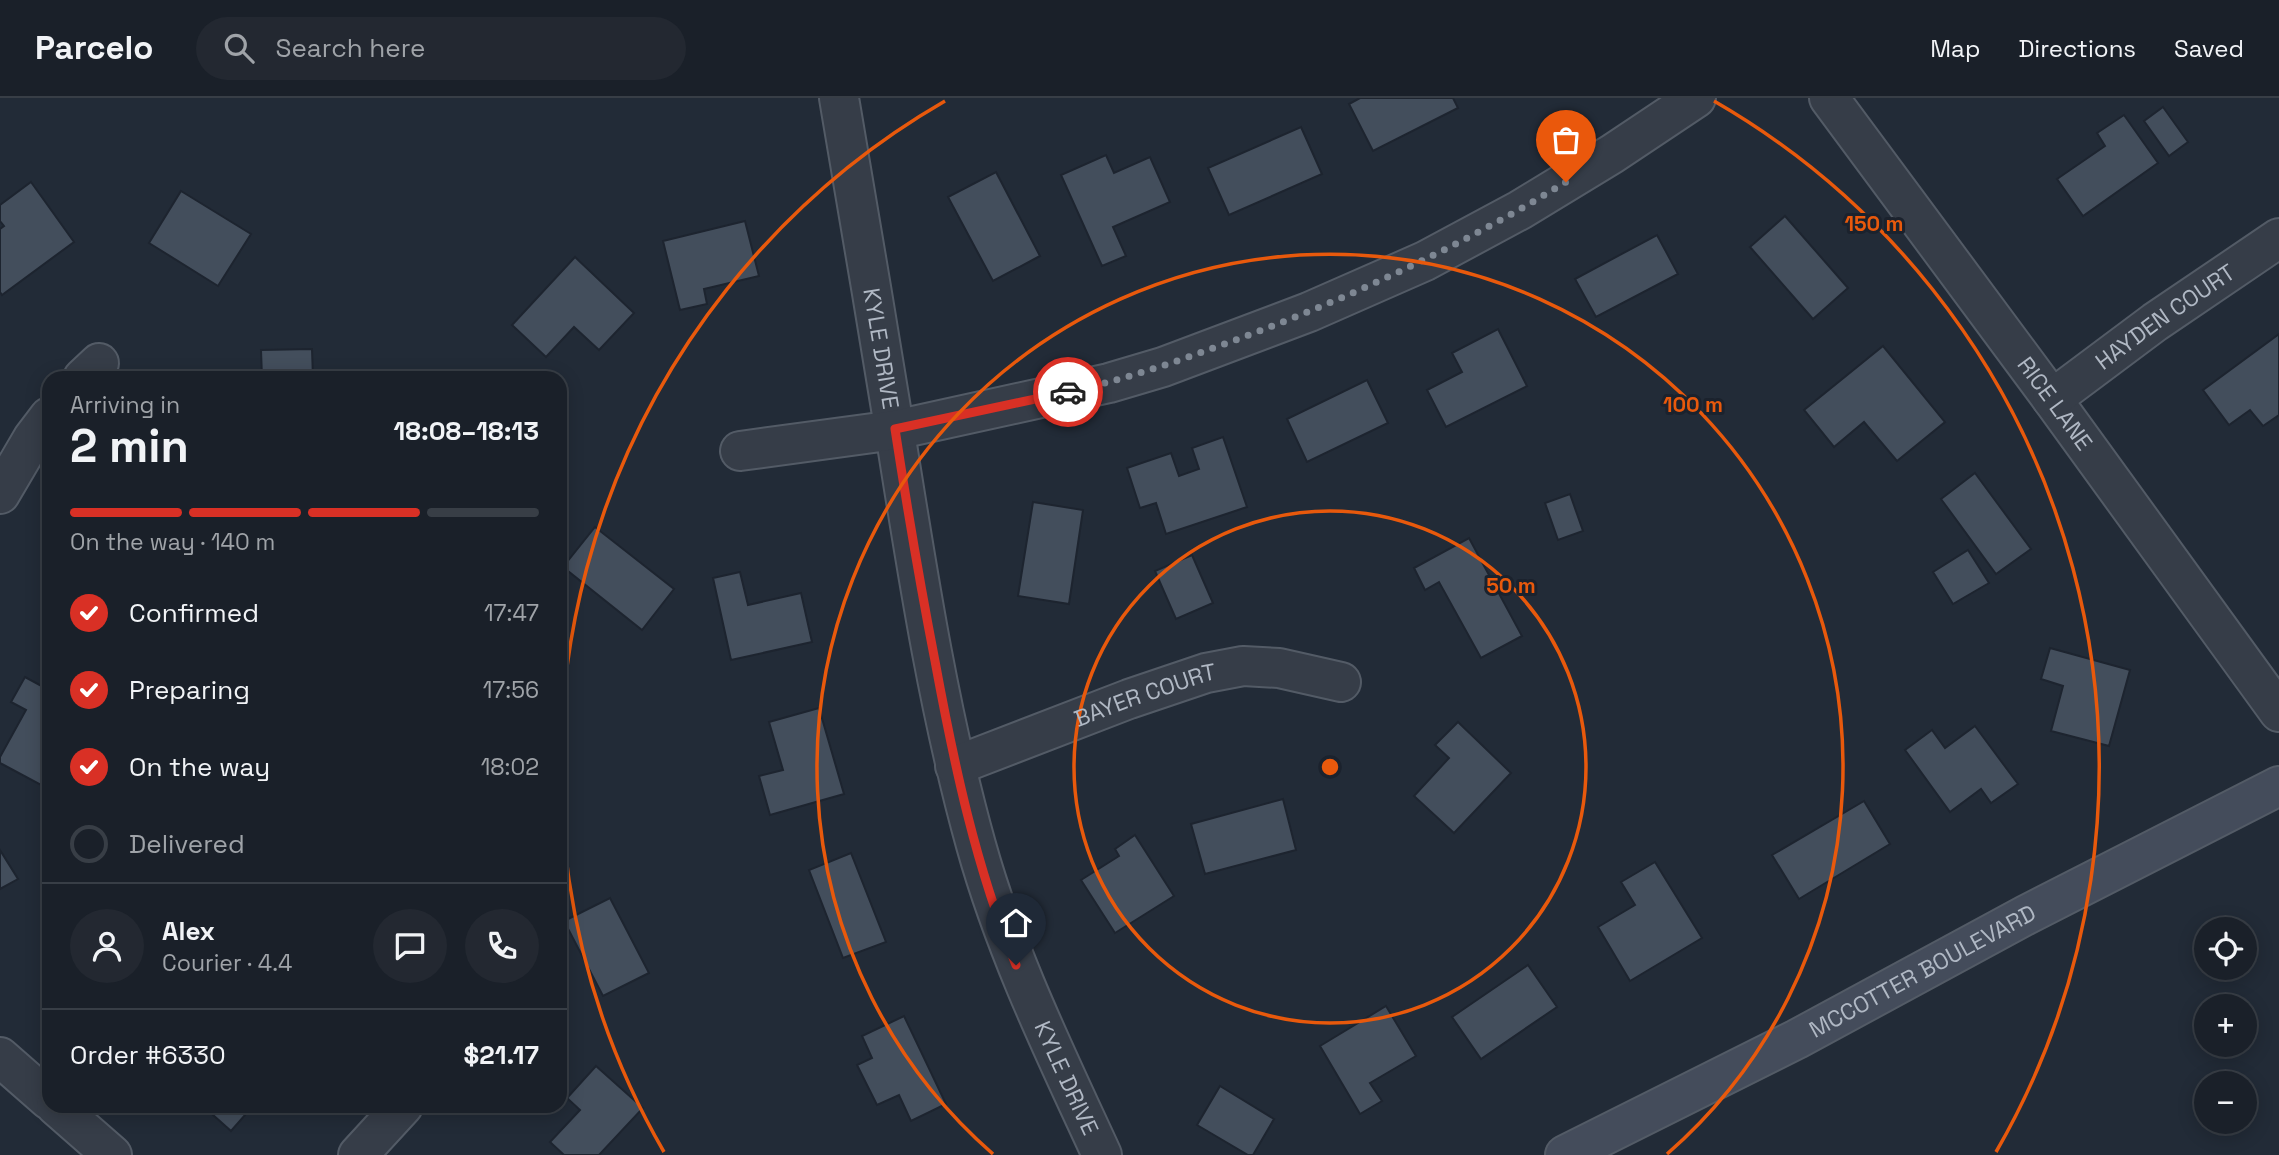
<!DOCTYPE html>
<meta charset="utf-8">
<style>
body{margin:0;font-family:"Space Grotesk",sans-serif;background:#232831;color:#f1f3f6;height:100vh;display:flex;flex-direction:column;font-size:26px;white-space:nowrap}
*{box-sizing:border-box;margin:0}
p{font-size:23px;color:#9fa3a8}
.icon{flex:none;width:38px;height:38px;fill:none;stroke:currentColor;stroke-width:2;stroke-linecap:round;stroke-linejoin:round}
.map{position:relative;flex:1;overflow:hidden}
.drawer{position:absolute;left:42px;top:273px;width:525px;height:742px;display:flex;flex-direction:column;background:#1a2029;border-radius:21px;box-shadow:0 4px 18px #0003,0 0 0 2px #383e46}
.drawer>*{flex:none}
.controls{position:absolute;left:2194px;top:819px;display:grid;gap:14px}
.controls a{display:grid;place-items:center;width:63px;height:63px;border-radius:50%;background:#1a2029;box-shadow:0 4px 18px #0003,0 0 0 2px #383e46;font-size:35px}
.pin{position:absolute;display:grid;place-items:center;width:60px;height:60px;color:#fff;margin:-72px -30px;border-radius:50% 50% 50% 0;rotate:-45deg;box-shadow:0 0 7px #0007}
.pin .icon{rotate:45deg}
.courier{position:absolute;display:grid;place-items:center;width:70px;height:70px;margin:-35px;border:5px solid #d93025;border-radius:50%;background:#fff;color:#222;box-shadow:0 2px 9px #0007}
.head em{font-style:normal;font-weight:600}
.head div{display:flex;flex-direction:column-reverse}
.head{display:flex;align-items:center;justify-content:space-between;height:119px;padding:0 28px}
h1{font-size:46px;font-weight:600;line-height:52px}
.bar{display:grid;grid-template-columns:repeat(4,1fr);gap:10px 7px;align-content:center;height:84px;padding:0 28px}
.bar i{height:9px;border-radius:5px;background:#383e46}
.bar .current{background:#d93025}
.bar p{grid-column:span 4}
.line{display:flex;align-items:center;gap:18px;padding:0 28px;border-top:2px solid #383e46}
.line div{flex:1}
.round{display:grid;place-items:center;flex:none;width:74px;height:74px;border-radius:37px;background:#232831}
ol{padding:0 28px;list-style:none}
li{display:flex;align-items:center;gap:21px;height:77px}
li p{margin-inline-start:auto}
li .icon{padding:7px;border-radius:50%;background:#d93025;color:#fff;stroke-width:4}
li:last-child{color:#9fa3a8}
li i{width:38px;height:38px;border:4px solid #383e46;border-radius:50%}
header{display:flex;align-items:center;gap:42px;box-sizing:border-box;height:98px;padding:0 35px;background:#1a2029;border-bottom:2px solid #383e46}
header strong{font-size:33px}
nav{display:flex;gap:38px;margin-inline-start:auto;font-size:24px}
.search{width:490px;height:63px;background:#232831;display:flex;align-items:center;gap:18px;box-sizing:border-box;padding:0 24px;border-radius:38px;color:#9fa3a8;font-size:26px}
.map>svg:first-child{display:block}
.building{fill:#434e5c;stroke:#1d242f;stroke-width:2}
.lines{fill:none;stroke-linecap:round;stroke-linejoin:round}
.street-casing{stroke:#535b66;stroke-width:42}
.secondary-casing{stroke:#535b66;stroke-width:42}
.street{stroke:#363d48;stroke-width:38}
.secondary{stroke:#444c5b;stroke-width:38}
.done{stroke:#7e8793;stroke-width:7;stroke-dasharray:0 12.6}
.route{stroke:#d93025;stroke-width:9}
.ring{fill:none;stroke:#e8590c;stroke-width:3.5}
.labels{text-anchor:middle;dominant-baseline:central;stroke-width:6;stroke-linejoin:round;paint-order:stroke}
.street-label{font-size:23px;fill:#b0b8c4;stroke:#1b222d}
.centre{fill:#e8590c;stroke:#1b222d;stroke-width:3.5}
.ring-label{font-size:21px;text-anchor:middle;font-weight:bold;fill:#e8590c;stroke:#1b222d;stroke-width:6;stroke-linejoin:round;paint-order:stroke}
</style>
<header>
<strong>Parcelo</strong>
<div class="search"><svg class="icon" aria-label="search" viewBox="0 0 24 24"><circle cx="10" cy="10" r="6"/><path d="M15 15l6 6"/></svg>Search here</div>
<nav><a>Map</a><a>Directions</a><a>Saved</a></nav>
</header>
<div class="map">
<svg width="2279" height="1057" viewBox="0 0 2279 1057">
<rect width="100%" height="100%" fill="#222b37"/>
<!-- building -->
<g class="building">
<polygon points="1360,0 1453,0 1458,10 1373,53 1349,6"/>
<polygon points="2163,9 2188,44 2169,58 2144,23"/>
<polygon points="2124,17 2158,65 2083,118 2057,81 2105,48 2097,35"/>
<polygon points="1301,29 1322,76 1229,117 1208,70"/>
<polygon points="1106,57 1114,75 1150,59 1170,104 1113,129 1126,158 1102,168 1061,77"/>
<polygon points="996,74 1040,158 993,183 948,99"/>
<polygon points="31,84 74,144 2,197 0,194 0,131 4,128 0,123 0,107"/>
<polygon points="181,93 251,136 218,188 149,145"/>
<polygon points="1785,118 1848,190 1813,221 1750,149"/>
<polygon points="745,123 759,178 704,191 707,206 680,212 663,143"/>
<polygon points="1657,137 1678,176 1596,219 1575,181"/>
<polygon points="575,159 634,215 599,252 574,229 546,259 512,227"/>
<polygon points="1498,231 1527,288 1446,329 1427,292 1462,274 1452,255"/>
<polygon points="2279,236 2279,317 2263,328 2250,312 2229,327 2203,292"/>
<polygon points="1883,248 1945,324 1897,363 1864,324 1834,349 1804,312"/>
<polygon points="312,251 313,280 262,280 261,252"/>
<polygon points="1367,282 1388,325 1307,364 1287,321"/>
<polygon points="1223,339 1247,409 1166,436 1156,405 1140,410 1127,370 1171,355 1179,378 1199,371 1192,350"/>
<polygon points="1975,375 2031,451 1996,476 1941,401"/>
<polygon points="1570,396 1583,433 1558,442 1545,405"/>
<polygon points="1033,404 1083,412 1069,506 1018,498"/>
<polygon points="595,429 674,491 642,532 563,469"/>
<polygon points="1469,440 1522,538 1481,560 1439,484 1425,492 1414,470"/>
<polygon points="1968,452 1989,485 1953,506 1933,474"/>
<polygon points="1192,457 1213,505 1176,521 1155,473"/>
<polygon points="740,474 748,507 801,495 812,544 731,562 713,480"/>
<polygon points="2050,550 2130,572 2109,648 2051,633 2063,588 2041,581"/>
<polygon points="25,579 49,592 49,671 41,687 0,665 0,659 26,612 11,604"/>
<polygon points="819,610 844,696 770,717 759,678 783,672 769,624"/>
<polygon points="1458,624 1511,675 1454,735 1414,698 1449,660 1435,647"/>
<polygon points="1975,628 2018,686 1991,705 1981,691 1950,714 1905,652 1932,632 1945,650"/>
<polygon points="1283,701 1296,752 1205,776 1191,726"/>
<polygon points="1864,703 1890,746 1799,801 1772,757"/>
<polygon points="1135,737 1174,798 1115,835 1081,782 1119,758 1115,751"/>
<polygon points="0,752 18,781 0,791"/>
<polygon points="851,755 886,844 843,860 809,772"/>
<polygon points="1655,764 1702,840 1630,883 1598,829 1635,807 1621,784"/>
<polygon points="610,800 649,875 603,898 564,823"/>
<polygon points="1528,867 1557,909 1481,961 1452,919"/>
<polygon points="1386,908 1416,958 1370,985 1382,1003 1360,1016 1320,948"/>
<polygon points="904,918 946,1006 911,1023 899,997 877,1007 857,967 872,960 862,938"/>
<polygon points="596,968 643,1010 599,1057 564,1057 550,1044 580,1012 567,1000"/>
<polygon points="1220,988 1274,1021 1253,1057 1248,1057 1197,1027"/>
<polygon points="203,1008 253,1008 231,1033"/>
</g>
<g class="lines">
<!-- street casing -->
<g class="street-casing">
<g id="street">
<path id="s1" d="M839,0C859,118 879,235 898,353C919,485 940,618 976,747C1006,855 1055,955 1102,1057"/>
<path id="s2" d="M1829,0L2052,301L2279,614"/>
<polyline points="83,280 99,265"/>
<path id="s3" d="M2052,301L2155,224L2279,140"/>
<polyline points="740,353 895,332 1109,285 1163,269 1309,214 1425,163 1520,112 1612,56 1696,0"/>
<polyline points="0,396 33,340 49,319"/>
<path id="s4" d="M955,668L1129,601L1206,575L1243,568L1279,570L1341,584"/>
<polyline points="0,959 49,1002"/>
<polyline points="56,1008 112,1057"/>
<polyline points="358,1057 403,1008"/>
</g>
</g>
<!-- secondary casing -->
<g class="secondary-casing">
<g id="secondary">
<path id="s5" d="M1565,1057L1797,941L2026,817L2279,688"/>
</g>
</g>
<!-- street -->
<use href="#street" class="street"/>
<!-- secondary -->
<use href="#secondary" class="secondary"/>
</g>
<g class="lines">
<!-- done -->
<path class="done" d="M1068,294C1128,281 1184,261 1241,240C1354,198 1463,147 1566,84"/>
<!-- route -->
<path class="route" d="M1016,867C976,770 954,666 935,563C920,486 907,409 895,331L1068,294"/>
</g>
<!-- distance rings -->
<g class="ring">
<circle cx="1330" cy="669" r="256"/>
<path d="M993 1056A513 513 0 1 1 1667 1056"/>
<path d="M664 1054A769 769 0 0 1 945 3M1714 3A769 769 0 0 1 1996 1054"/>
</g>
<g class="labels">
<!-- street labels -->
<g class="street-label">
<text stroke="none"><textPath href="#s3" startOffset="140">HAYDEN COURT</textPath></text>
<text stroke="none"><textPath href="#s1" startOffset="254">KYLE DRIVE</textPath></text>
<text stroke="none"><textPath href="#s2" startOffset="380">RICE LANE</textPath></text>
<text stroke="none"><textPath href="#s4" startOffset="203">BAYER COURT</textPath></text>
<text stroke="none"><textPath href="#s5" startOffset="402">MCCOTTER BOULEVARD</textPath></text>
<text stroke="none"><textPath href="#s1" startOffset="1010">KYLE DRIVE</textPath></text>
</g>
</g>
<circle cx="1330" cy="669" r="10" class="centre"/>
<g class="ring-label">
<text x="1874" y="133">150 m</text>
<text x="1693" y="314">100 m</text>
<text x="1511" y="495">50 m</text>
</g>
</svg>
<div class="controls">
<a><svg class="icon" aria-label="locate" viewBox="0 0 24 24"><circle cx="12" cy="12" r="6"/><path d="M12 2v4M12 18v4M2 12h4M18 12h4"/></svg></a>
<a>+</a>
<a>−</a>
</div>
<div class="pin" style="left:1566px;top:84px;background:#ea580c"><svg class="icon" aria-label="bag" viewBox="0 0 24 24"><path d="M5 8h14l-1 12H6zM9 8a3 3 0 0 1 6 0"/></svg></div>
<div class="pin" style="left:1016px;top:867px;background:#1f2937"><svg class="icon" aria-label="home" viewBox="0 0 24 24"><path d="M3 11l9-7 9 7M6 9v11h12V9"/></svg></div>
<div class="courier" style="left:1068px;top:294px"><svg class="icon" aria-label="car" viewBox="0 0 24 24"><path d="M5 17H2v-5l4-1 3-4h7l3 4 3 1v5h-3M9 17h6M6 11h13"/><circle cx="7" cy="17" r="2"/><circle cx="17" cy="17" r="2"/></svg></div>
<section class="drawer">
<div class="head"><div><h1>2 min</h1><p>Arriving in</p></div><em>18:08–18:13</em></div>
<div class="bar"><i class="current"></i><i class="current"></i><i class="current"></i><i></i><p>On the way · 140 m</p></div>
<ol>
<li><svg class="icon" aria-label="check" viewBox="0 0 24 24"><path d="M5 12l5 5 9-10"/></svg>Confirmed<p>17:47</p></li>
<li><svg class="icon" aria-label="check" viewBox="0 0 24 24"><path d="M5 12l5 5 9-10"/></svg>Preparing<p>17:56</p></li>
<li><svg class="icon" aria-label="check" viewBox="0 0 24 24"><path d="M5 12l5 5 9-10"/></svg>On the way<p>18:02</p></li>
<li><i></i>Delivered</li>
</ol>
<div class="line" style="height:126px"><a class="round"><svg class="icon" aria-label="person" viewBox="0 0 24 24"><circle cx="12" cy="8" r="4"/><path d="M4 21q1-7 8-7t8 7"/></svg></a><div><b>Alex</b><p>Courier · 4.4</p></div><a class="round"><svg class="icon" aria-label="chat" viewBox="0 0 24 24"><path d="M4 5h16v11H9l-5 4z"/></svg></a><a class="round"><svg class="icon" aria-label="phone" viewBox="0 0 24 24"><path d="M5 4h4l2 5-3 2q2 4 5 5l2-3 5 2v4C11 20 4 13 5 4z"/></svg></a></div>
<div class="line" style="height:91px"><div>Order #6330</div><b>$21.17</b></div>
</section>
</div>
